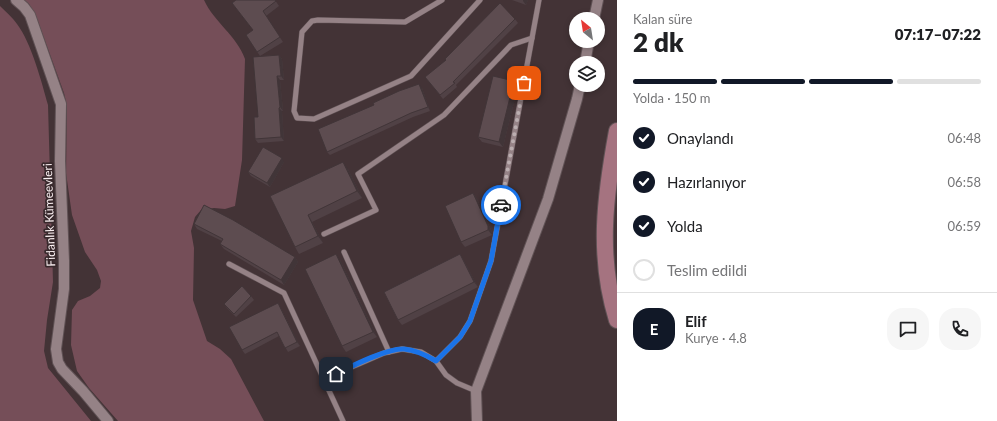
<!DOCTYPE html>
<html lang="tr">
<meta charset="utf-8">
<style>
body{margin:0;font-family:Lato,sans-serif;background:#f6f6f6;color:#202124;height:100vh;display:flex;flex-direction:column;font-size:15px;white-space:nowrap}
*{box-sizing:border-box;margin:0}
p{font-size:13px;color:#757577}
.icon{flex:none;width:22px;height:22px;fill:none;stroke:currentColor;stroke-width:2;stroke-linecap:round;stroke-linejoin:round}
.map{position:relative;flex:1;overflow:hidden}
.panel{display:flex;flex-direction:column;background:#fff;width:380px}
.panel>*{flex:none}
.needle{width:26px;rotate:330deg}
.tools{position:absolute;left:569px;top:12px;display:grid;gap:8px}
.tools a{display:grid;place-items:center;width:36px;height:36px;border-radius:50%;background:#fff;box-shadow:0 2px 6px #0003;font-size:20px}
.pin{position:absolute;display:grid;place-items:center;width:34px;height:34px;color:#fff;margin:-17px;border-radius:8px;box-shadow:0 2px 6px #0006}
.courier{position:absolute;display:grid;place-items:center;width:40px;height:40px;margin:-20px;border:3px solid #1a73e8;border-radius:50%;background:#fff;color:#222;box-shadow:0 1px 5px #0007}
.head em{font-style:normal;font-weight:800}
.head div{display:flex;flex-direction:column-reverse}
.head{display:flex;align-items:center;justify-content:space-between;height:68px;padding:0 16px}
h1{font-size:26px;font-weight:800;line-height:30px}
.bar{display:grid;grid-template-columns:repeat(4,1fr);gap:6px 4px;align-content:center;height:48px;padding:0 16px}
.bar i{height:5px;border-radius:3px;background:#e0e0e0}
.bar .on{background:#111827}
.bar p{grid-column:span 4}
.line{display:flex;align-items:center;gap:10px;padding:0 16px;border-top:1px solid #e0e0e0}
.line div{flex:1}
.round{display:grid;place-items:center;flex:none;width:42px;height:42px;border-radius:16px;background:#f6f6f6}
ol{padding:0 16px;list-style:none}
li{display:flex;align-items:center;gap:12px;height:44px}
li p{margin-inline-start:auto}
li .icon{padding:4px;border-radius:50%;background:#111827;color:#fff;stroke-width:4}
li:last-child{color:#757577}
li i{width:22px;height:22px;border:2px solid #e0e0e0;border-radius:50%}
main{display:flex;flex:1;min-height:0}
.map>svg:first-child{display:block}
.green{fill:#754e58}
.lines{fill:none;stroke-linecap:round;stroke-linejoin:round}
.service-casing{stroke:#605255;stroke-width:6}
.minor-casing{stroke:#605255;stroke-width:12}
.primary-casing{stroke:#605255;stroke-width:18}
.service{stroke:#958286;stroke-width:5}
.minor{stroke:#958286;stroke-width:10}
.primary{stroke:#a57380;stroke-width:16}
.wall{fill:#504145}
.shaded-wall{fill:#413538}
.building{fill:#5d4c50;stroke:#413538}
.done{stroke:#bbaeb0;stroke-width:4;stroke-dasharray:0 7.2}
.route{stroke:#1a73e8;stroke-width:5}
.labels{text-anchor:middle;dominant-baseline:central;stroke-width:3.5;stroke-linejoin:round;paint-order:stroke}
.street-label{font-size:12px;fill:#fbf0f2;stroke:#38292c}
</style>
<main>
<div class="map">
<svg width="617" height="421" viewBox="0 0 617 421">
<rect width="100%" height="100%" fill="#433336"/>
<!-- green -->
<g class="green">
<path d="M24,0H204C214,22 237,36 245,59L242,160L235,206L225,209L214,208L201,210L195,217L191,231L194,248L193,300L207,341L220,349L231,359L264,421H118L89,388L77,371L71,345L72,310L78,301L90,296L100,288L101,281L97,270L85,252L72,215L66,173L67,106L64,93L36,16L29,4Z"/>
<path d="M0,6C6,12 13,18 17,24C31,42 42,83 48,105L53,282L47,320L44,351L48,368L91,421H0Z"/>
</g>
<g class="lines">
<!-- service casing -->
<g class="service-casing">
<g id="service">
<polyline points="442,0 405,22 318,20 312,21 302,32 294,111 297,118 314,119 411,76 480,0"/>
<polyline points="324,234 376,210 358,174 444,115 511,45 532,38"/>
<polyline points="344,252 389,352"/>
<polyline points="229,264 284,293 343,421"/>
<polyline points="436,361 460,337 470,321 491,261 539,0"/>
<polyline points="324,379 384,353 402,349 421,352 436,361 446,375 457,383 476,391"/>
</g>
</g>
<!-- minor casing -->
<g class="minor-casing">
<g id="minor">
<polyline points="16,0 24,7 30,15 61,104 60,161 64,261 64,289 56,349 58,362 62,369 83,391 108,421"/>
<polyline points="594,19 598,0"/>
<polyline points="585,63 589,41"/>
<polyline points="477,421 476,391 548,199 577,99 580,85"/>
</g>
</g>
<!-- primary casing -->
<g class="primary-casing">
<path id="primary" d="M617,131C605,196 597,256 617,320"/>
</g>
<!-- service -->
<use href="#service" class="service"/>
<!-- minor -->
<use href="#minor" class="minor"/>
<!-- primary -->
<use href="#primary" class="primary"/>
</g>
<!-- wall -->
<g class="wall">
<polygon points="275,0 279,6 266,16 283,42 260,56 279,55 282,59 284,80 280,80 283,111 282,111 284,141 258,143 255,139 258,117 260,56 246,35 253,30 236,8"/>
<polygon points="512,0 528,0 526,5"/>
<polygon points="515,19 518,23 456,85 457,87 443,99 425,77"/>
<polygon points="518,86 503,147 482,142 478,137"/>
<polygon points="422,88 430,111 413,117 330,155 327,152 374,105"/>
<polygon points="284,162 270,187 251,176 248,172"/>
<polygon points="348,169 362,198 312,222 323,243 299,254 295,247 270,196"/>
<polygon points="473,193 477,199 492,232 492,235 465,247 461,242"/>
<polygon points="194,224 295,257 298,262 284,285 224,249 220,244 222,241 197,229"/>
<polygon points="460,254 463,259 478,287 402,325 398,320"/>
<polygon points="340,260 377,337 346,352 342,346"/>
<polygon points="251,296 254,300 236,317 227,308 224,304"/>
<polygon points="278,303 280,307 300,346 288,352 279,336 245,354 242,350"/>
</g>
<!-- shaded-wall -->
<g class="shaded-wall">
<polygon points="523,0 528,0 526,5 523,1"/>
<polygon points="279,55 282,59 284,80 281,76"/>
<polygon points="277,76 280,80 283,111 280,107"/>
<polygon points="514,81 518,86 503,147 499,142"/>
<polygon points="419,84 422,88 430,111 428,107"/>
<polygon points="279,108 282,111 284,141 281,137"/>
<polygon points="282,158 284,162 270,187 267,183"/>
<polygon points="343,162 348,169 362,198 357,191"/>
<polygon points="473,193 477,199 492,232 492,235 488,230"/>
<polygon points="308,215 312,222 323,243 318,236"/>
<polygon points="336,254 340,260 377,337 373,332"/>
<polygon points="460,254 463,259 478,287 474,282"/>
<polygon points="295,257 298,262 284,285 281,280"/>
<polygon points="278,303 280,307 300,346 297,342"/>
</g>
<!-- building -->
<g class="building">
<polygon points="236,0 275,0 276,1 263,11 280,37 257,52 246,35 253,30 232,3"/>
<polygon points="500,3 515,19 453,82 455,83 440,95 425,77 446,60 445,59"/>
<polygon points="279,55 281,76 277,76 280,107 279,108 281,137 255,139 254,117 258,117 253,57"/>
<polygon points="493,76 514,81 499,142 478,137"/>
<polygon points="419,84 428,107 411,113 327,152 318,129 374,105 373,103 399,91"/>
<polygon points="263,147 282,158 267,183 248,172"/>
<polygon points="343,162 357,191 308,215 318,236 295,247 270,196"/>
<polygon points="473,193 488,226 488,230 461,242 445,206"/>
<polygon points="204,205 233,220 295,257 281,280 220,244 223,239 194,224"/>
<polygon points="336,254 373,332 342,346 305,269"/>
<polygon points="460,254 474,282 398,320 384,292"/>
<polygon points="242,286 251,296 234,314 224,304"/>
<polygon points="278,303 297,342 285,348 277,332 242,350 229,327"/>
</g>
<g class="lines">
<!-- done -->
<polyline class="done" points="501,205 524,83"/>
<!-- route -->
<path class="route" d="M336,374C352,366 387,348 404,349C416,350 426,355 436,361L460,337L470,321L491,261L501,205"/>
</g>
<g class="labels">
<!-- street labels -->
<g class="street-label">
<text transform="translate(49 215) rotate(-92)">Fidanlık Kümeevleri</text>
</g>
</g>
</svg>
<div class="tools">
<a><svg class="needle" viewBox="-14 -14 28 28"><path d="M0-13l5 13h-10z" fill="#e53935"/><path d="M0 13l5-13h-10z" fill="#757577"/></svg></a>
<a><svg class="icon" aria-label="layers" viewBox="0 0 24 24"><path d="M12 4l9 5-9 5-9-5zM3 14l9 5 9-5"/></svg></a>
</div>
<div class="pin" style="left:524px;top:83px;background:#ea580c"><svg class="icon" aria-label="bag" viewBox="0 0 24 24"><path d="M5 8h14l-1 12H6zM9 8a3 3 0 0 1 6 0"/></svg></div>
<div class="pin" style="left:336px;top:374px;background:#1f2937"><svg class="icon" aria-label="home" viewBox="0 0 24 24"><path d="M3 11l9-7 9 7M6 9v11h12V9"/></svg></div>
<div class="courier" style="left:501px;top:205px"><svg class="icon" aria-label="car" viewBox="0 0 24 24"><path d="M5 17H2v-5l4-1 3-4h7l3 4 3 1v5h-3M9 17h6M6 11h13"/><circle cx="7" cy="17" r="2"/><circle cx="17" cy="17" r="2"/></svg></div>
</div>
<section class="panel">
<div class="head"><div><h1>2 dk</h1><p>Kalan süre</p></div><em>07:17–07:22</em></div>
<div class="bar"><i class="on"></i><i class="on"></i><i class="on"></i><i></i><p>Yolda · 150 m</p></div>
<ol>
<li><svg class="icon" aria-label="check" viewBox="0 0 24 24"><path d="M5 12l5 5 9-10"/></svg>Onaylandı<p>06:48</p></li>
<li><svg class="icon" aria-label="check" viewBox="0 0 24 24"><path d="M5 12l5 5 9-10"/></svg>Hazırlanıyor<p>06:58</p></li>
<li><svg class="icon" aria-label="check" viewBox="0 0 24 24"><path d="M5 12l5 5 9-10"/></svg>Yolda<p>06:59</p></li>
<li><i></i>Teslim edildi</li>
</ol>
<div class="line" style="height:72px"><b class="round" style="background:#111827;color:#fff">E</b><div><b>Elif</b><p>Kurye · 4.8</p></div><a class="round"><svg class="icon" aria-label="chat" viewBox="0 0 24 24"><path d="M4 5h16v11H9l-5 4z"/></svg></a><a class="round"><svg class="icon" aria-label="phone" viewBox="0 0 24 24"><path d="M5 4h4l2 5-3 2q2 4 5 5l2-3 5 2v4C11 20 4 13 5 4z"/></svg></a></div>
</section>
</main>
